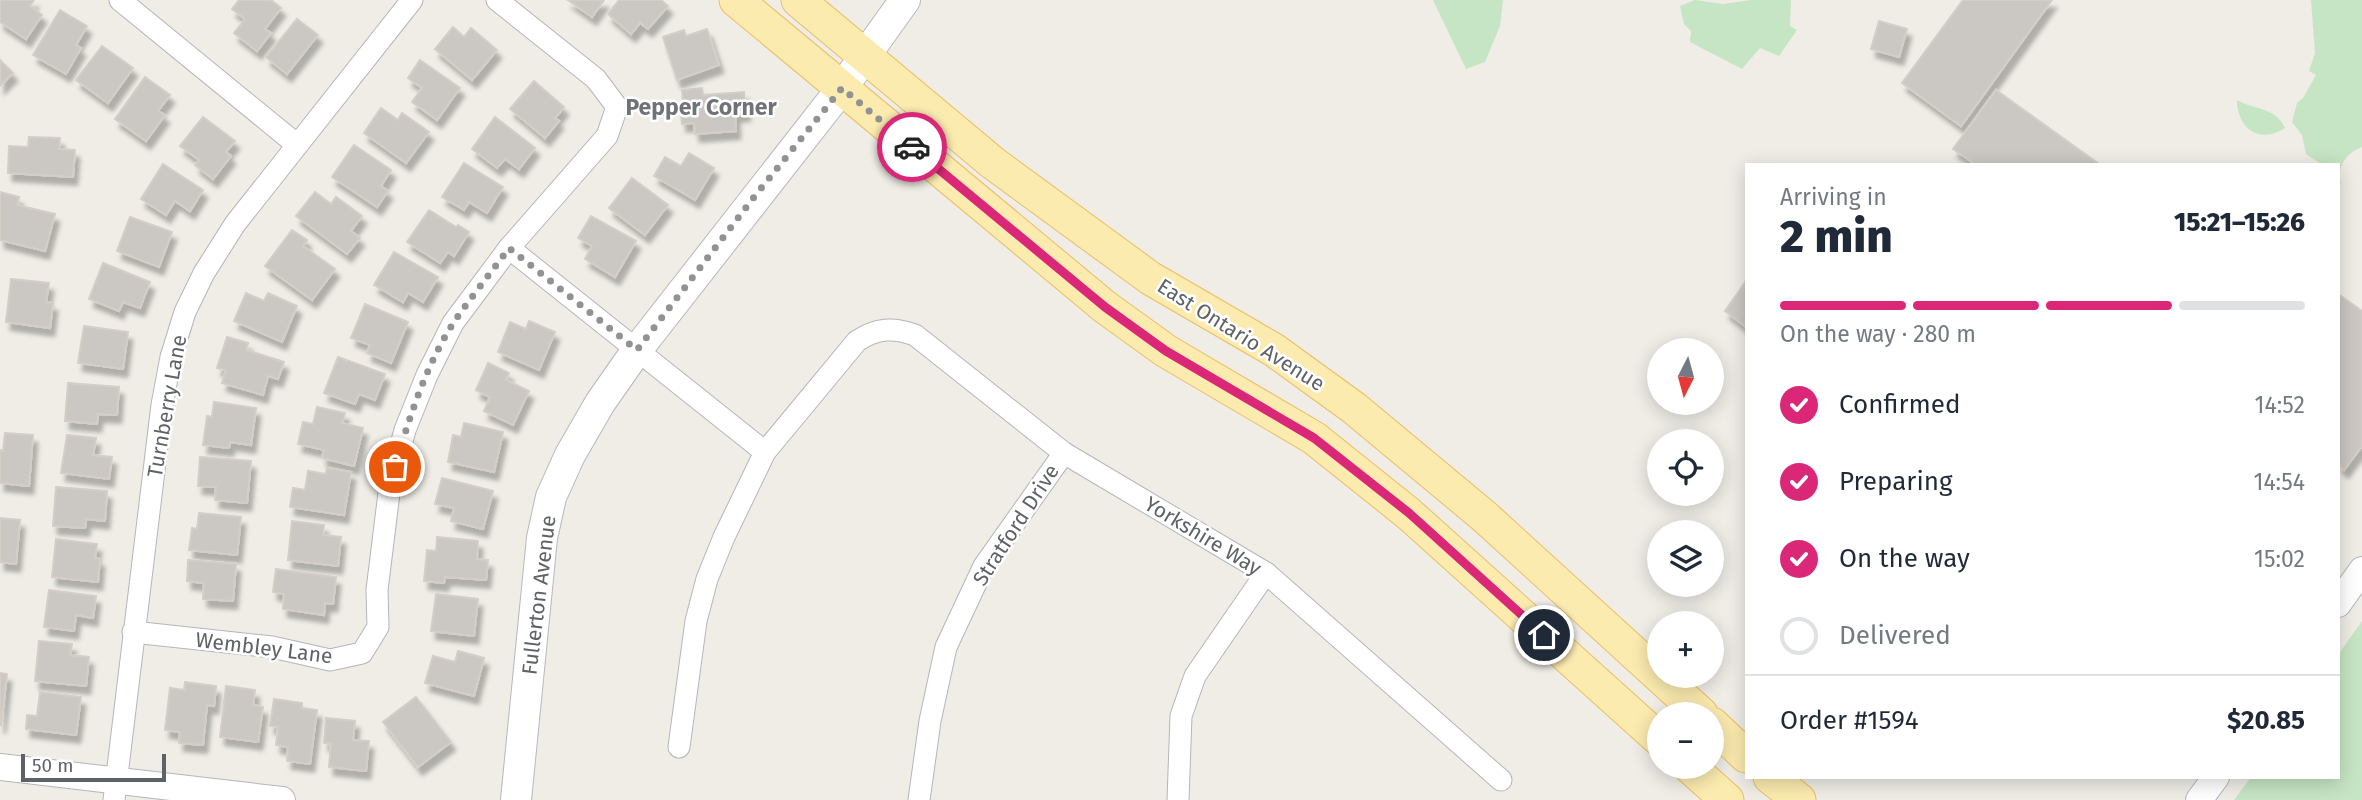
<!DOCTYPE html>
<meta charset="utf-8">
<style>
body{margin:0;font-family:"Fira Sans",sans-serif;background:#f2f2f3;color:#1f2937;height:100vh;display:flex;flex-direction:column;font-size:26px;white-space:nowrap}
*{box-sizing:border-box;margin:0}
p{font-size:23px;color:#747a83}
.icon{flex:none;width:38px;height:38px;fill:none;stroke:currentColor;stroke-width:2;stroke-linecap:round;stroke-linejoin:round}
.map{position:relative;flex:1;overflow:hidden}
.panel{position:absolute;left:1745px;top:163px;width:595px;height:616px;display:flex;flex-direction:column;background:#fff;border-radius:0px;box-shadow:0 4px 18px #0003}
.panel>*{flex:none}
.needle{width:46px;rotate:186deg}
.buttons{position:absolute;left:1647px;top:338px;display:grid;gap:14px}
.buttons a{display:grid;place-items:center;width:77px;height:77px;border-radius:50%;background:#fff;box-shadow:0 4px 18px #0003;font-size:35px}
.scale{position:absolute;left:21px;bottom:18px;width:145px;box-sizing:border-box;padding-left:7px;border:4px solid #5e6166;border-top:0;font-size:19px;line-height:24px;white-space:nowrap;color:#5e6166;-webkit-text-stroke:5px #fff;paint-order:stroke}
.pin{position:absolute;display:grid;place-items:center;width:60px;height:60px;color:#fff;margin:-30px;border:4px solid #fff;border-radius:50%;box-shadow:0 2px 7px #0007}
.courier{position:absolute;display:grid;place-items:center;width:70px;height:70px;margin:-35px;border:5px solid #db2777;border-radius:50%;background:#fff;color:#222;box-shadow:0 2px 9px #0007}
.head em{font-style:normal;font-weight:800}
.head div{display:flex;flex-direction:column-reverse}
.head{display:flex;align-items:center;justify-content:space-between;height:119px;padding:0 35px}
h1{font-size:46px;font-weight:800;line-height:52px}
.bar{display:grid;grid-template-columns:repeat(4,1fr);gap:10px 7px;align-content:center;height:84px;padding:0 35px}
.bar i{height:9px;border-radius:5px;background:#e0e1e3}
.bar .current{background:#db2777}
.bar p{grid-column:span 4}
.line{display:flex;align-items:center;gap:18px;padding:0 35px;border-top:2px solid #e0e1e3}
.line div{flex:1}
ol{padding:0 35px;list-style:none}
li{display:flex;align-items:center;gap:21px;height:77px}
li p{margin-inline-start:auto}
li .icon{padding:7px;border-radius:50%;background:#db2777;color:#fff;stroke-width:4}
li:last-child{color:#747a83}
li i{width:38px;height:38px;border:4px solid #e0e1e3;border-radius:50%}
.map>svg:first-child{display:block}
.green{fill:#c6e5c4}
.building{fill:#cbc7c3;stroke:#d4cec5;stroke-width:2;filter:url(#shadow)}
.lines{fill:none;stroke-linecap:round;stroke-linejoin:round}
.minor-casing{stroke:#b3b6ba;stroke-width:23}
.tertiary-casing{stroke:#b3b6ba;stroke-width:28}
.secondary-casing{stroke:#b5b8bd;stroke-width:32}
.primary-casing{stroke:#eabe64;stroke-width:35}
.minor{stroke:#fff;stroke-width:21}
.tertiary{stroke:#fff;stroke-width:26}
.secondary{stroke:#fff;stroke-width:30}
.primary{stroke:#fbebaf;stroke-width:33}
.done{stroke:#919293;stroke-width:7;stroke-dasharray:0 12.6}
.route{stroke:#db2777;stroke-width:9}
.labels{text-anchor:middle;dominant-baseline:central;stroke-width:5;stroke-linejoin:round;paint-order:stroke}
.street-label{font-size:21px;fill:#5e6166;stroke:#fff}
.neighbourhood-label{font-size:23px;font-weight:bold;fill:#6f7377;stroke:#fff}
</style>
<div class="map">
<svg width="2362" height="800" viewBox="0 0 2362 800">
<defs>
<filter id="shadow"><feDropShadow dx="4.5" dy="8" stdDeviation="2" flood-color="#0004"/></filter>
</defs>
<rect width="100%" height="100%" fill="#efede6"/>
<!-- green -->
<g class="green">
<polygon points="1433,0 1503,0 1500,26 1485,62 1466,69"/>
<polygon points="1695,0 1723,4 1751,0 1791,0 1790,26 1797,30 1779,56 1760,48 1742,69 1690,42 1691,31 1684,24 1680,6"/>
<path d="M2311,0H2362V147C2346,153 2337,166 2341,184L2338,183V164H2321L2306,154L2302,135L2292,122L2297,103L2303,98L2316,75L2309,71L2315,53Z"/>
<path d="M2237,100C2254,110 2276,107 2285,128C2259,145 2237,128 2237,100Z"/>
<polygon points="2362,621 2362,800 2234,800 2251,777 2338,777 2338,655"/>
</g>
<!-- building -->
<g class="building">
<polygon points="0,0 34,0 30,6 42,15 26,39 0,22"/>
<polygon points="239,0 271,0 281,8 265,29 271,33 257,51 234,33 245,19 232,9"/>
<polygon points="568,0 604,0 592,17"/>
<polygon points="619,0 661,0 668,6 648,29 640,23 631,34 608,14"/>
<polygon points="1963,0 2052,0 1961,126 1902,83"/>
<polygon points="60,10 87,26 76,45 81,48 66,74 33,55"/>
<polygon points="297,19 318,35 287,74 266,57"/>
<polygon points="1879,21 1907,29 1899,57 1871,49"/>
<polygon points="453,27 464,37 471,28 497,50 472,80 435,49"/>
<polygon points="707,29 719,65 677,80 663,37 684,30 686,36"/>
<polygon points="102,46 133,68 108,103 76,80"/>
<polygon points="0,60 13,73 0,86"/>
<polygon points="420,60 460,88 437,120 412,102 422,88 408,78"/>
<polygon points="145,77 170,95 158,111 165,115 146,141 115,119"/>
<polygon points="534,81 564,107 555,118 559,121 545,138 510,109"/>
<polygon points="702,88 703,95 744,92 746,113 735,114 736,131 695,134 694,123 682,124 681,114 684,114 682,90"/>
<polygon points="1996,90 2099,164 1975,164 1953,149"/>
<polygon points="381,108 398,120 402,113 429,132 406,163 364,133"/>
<polygon points="203,117 235,141 226,152 231,156 213,179 195,165 199,160 180,146"/>
<polygon points="495,117 535,148 519,169 505,159 497,168 472,149"/>
<polygon points="29,137 60,138 59,149 75,150 73,177 8,173 9,146 28,147"/>
<polygon points="354,145 391,170 381,186 388,191 377,207 332,177"/>
<polygon points="689,153 714,168 695,200 654,176 665,157 681,166"/>
<polygon points="464,163 503,187 487,213 469,202 464,210 442,197"/>
<polygon points="163,164 203,190 190,211 175,201 166,215 141,199"/>
<polygon points="632,178 668,205 645,235 609,208"/>
<polygon points="0,192 19,197 17,205 55,214 45,251 0,240"/>
<polygon points="315,192 331,204 336,197 362,216 351,231 360,238 347,254 296,216"/>
<polygon points="429,210 456,227 458,225 469,232 454,256 448,252 440,263 407,242"/>
<polygon points="591,216 636,241 615,277 585,259 592,246 578,238"/>
<polygon points="130,217 172,232 159,267 117,251"/>
<polygon points="292,230 307,240 303,246 335,269 312,300 265,266"/>
<polygon points="394,252 438,277 423,302 408,293 403,302 374,285"/>
<polygon points="103,263 150,282 140,308 123,302 119,311 89,299"/>
<polygon points="11,279 49,283 46,302 53,303 50,328 6,322"/>
<polygon points="1746,281 1746,327 1725,311"/>
<polygon points="246,293 264,301 268,293 297,306 282,342 234,321"/>
<polygon points="2338,294 2362,311 2362,446 2344,470 2338,465"/>
<polygon points="365,304 408,322 391,363 367,353 370,345 351,338"/>
<polygon points="529,321 555,332 539,370 498,352 510,322 526,329"/>
<polygon points="84,326 128,332 123,369 78,363"/>
<polygon points="227,337 248,343 246,350 284,362 278,379 268,376 263,395 222,383 226,370 217,368"/>
<polygon points="338,357 385,374 375,400 359,394 355,404 324,393"/>
<polygon points="488,363 509,373 506,380 529,391 513,425 484,411 490,397 476,390"/>
<polygon points="68,383 119,387 117,415 98,414 97,424 65,421"/>
<polygon points="214,402 256,408 251,445 230,442 229,448 203,445 207,416 212,417"/>
<polygon points="317,407 345,413 342,423 363,428 354,466 322,458 324,450 298,444 303,422 313,424"/>
<polygon points="464,423 503,432 494,472 448,462 453,435 461,437"/>
<polygon points="5,433 33,435 29,486 0,483 0,450 3,451"/>
<polygon points="67,435 96,438 93,455 112,457 109,479 61,473"/>
<polygon points="200,457 251,461 247,503 215,500 216,487 198,486"/>
<polygon points="327,468 351,472 344,515 290,507 293,488 305,490 308,471 326,474"/>
<polygon points="442,478 493,491 483,529 451,521 454,508 435,504"/>
<polygon points="56,487 107,491 105,521 86,519 85,528 53,526"/>
<polygon points="199,513 241,517 237,555 189,550 192,528 197,529"/>
<polygon points="0,518 20,520 16,564 0,562"/>
<polygon points="292,521 324,525 323,535 341,537 338,566 288,560"/>
<polygon points="437,537 478,541 477,559 488,560 486,580 445,577 444,583 424,581 427,550 436,551"/>
<polygon points="56,539 97,544 95,558 100,559 98,582 52,577"/>
<polygon points="188,560 236,564 233,601 203,599 204,583 187,581"/>
<polygon points="276,569 336,577 333,604 325,603 324,615 283,609 284,594 273,592"/>
<polygon points="49,590 96,596 93,618 76,615 74,631 44,627"/>
<polygon points="436,594 478,599 474,636 431,631"/>
<polygon points="39,641 72,644 70,655 89,657 86,686 35,681"/>
<polygon points="458,651 484,658 474,696 425,683 433,656 455,662"/>
<polygon points="0,673 7,674 1,725 0,725"/>
<polygon points="185,682 216,686 214,706 207,705 203,745 179,743 180,732 165,730 170,688 184,690"/>
<polygon points="226,686 255,690 253,705 263,707 258,742 220,737"/>
<polygon points="40,692 81,697 76,735 26,729 27,715 37,716"/>
<polygon points="416,697 451,742 418,767 383,722"/>
<polygon points="274,699 302,703 302,708 317,710 310,764 287,761 288,747 276,745 278,727 270,726"/>
<polygon points="326,718 355,721 353,740 369,741 366,771 329,767 331,744 324,743"/>
</g>
<g class="lines">
<!-- minor casing -->
<g class="minor-casing">
<g id="minor">
<polyline points="120,0 296,144"/>
<polyline points="509,248 765,452"/>
<polyline points="133,632 272,647 330,660 362,653 378,627 377,590 390,485 405,430 427,375 453,323 509,248 607,136 617,107 596,79 497,0"/>
<path d="M679,747L696,621L707,579L724,537L765,452L857,341C877,328 893,327 915,335L1064,453L1266,573L1501,780"/>
<polyline points="114,800 162,405 171,357 185,312 204,273 235,224 412,0"/>
<polyline points="919,800 930,721 946,647 984,566 1064,453"/>
<polyline points="1178,800 1181,716 1195,676 1266,573"/>
</g>
</g>
<!-- tertiary casing -->
<g class="tertiary-casing">
<g id="tertiary">
<polyline points="2338,604 2362,570"/>
<polyline points="0,767 282,800"/>
<polyline points="2199,800 2216,777"/>
</g>
</g>
<!-- secondary casing -->
<g class="secondary-casing">
<polyline id="secondary" points="516,800 542,538 551,497 570,455 600,403 637,350 842,88 905,0"/>
</g>
<!-- primary casing -->
<g class="primary-casing">
<g id="primary">
<polyline points="736,0 1105,307 1166,351 1314,438 1409,514 1659,739"/>
<polyline points="798,0 993,163 1150,278 1274,350 1354,408 1485,517 1701,714"/>
<polyline points="1712,724 1746,756"/>
<polyline points="1689,766 1727,800"/>
<polyline points="1770,777 1799,800"/>
</g>
</g>
<!-- minor -->
<use href="#minor" class="minor"/>
<!-- tertiary -->
<use href="#tertiary" class="tertiary"/>
<!-- secondary -->
<use href="#secondary" class="secondary"/>
<!-- primary -->
<use href="#primary" class="primary"/>
</g>
<g class="lines">
<!-- done -->
<path class="done" d="M395,467C409,418 426,365 454,322C471,297 491,273 509,248L637,350L754,197L842,88L912,147"/>
<!-- route -->
<polyline class="route" points="912,147 1105,307 1166,351 1314,438 1409,513 1544,635"/>
</g>
<g class="labels">
<!-- street labels -->
<g class="street-label">
<text transform="translate(1241 335) rotate(32)">East Ontario Avenue</text>
<text transform="translate(167 406) rotate(-80)">Turnberry Lane</text>
<text transform="translate(1016 525) rotate(-57)">Stratford Drive</text>
<text transform="translate(1203 536) rotate(31)">Yorkshire Way</text>
<text transform="translate(539 595) rotate(-83)">Fullerton Avenue</text>
<text transform="translate(264 648) rotate(7)">Wembley Lane</text>
</g>
<!-- neighbourhood labels -->
<g class="neighbourhood-label">
<text x="701" y="107">Pepper Corner</text>
</g>
</g>
</svg>
<div class="buttons">
<a><svg class="needle" viewBox="-14 -14 28 28"><path d="M0-13l5 13h-10z" fill="#e53935"/><path d="M0 13l5-13h-10z" fill="#747a83"/></svg></a>
<a><svg class="icon" aria-label="locate" viewBox="0 0 24 24"><circle cx="12" cy="12" r="6"/><path d="M12 2v4M12 18v4M2 12h4M18 12h4"/></svg></a>
<a><svg class="icon" aria-label="layers" viewBox="0 0 24 24"><path d="M12 4l9 5-9 5-9-5zM3 14l9 5 9-5"/></svg></a>
<a>+</a>
<a>−</a>
</div>
<div class="scale">50 m</div>
<div class="pin" style="left:395px;top:467px;background:#ea580c"><svg class="icon" aria-label="bag" viewBox="0 0 24 24"><path d="M5 8h14l-1 12H6zM9 8a3 3 0 0 1 6 0"/></svg></div>
<div class="pin" style="left:1544px;top:635px;background:#1f2937"><svg class="icon" aria-label="home" viewBox="0 0 24 24"><path d="M3 11l9-7 9 7M6 9v11h12V9"/></svg></div>
<div class="courier" style="left:912px;top:147px"><svg class="icon" aria-label="car" viewBox="0 0 24 24"><path d="M5 17H2v-5l4-1 3-4h7l3 4 3 1v5h-3M9 17h6M6 11h13"/><circle cx="7" cy="17" r="2"/><circle cx="17" cy="17" r="2"/></svg></div>
<section class="panel">
<div class="head"><div><h1>2 min</h1><p>Arriving in</p></div><em>15:21–15:26</em></div>
<div class="bar"><i class="current"></i><i class="current"></i><i class="current"></i><i></i><p>On the way · 280 m</p></div>
<ol>
<li><svg class="icon" aria-label="check" viewBox="0 0 24 24"><path d="M5 12l5 5 9-10"/></svg>Confirmed<p>14:52</p></li>
<li><svg class="icon" aria-label="check" viewBox="0 0 24 24"><path d="M5 12l5 5 9-10"/></svg>Preparing<p>14:54</p></li>
<li><svg class="icon" aria-label="check" viewBox="0 0 24 24"><path d="M5 12l5 5 9-10"/></svg>On the way<p>15:02</p></li>
<li><i></i>Delivered</li>
</ol>
<div class="line" style="height:91px"><div>Order #1594</div><b>$20.85</b></div>
</section>
</div>
